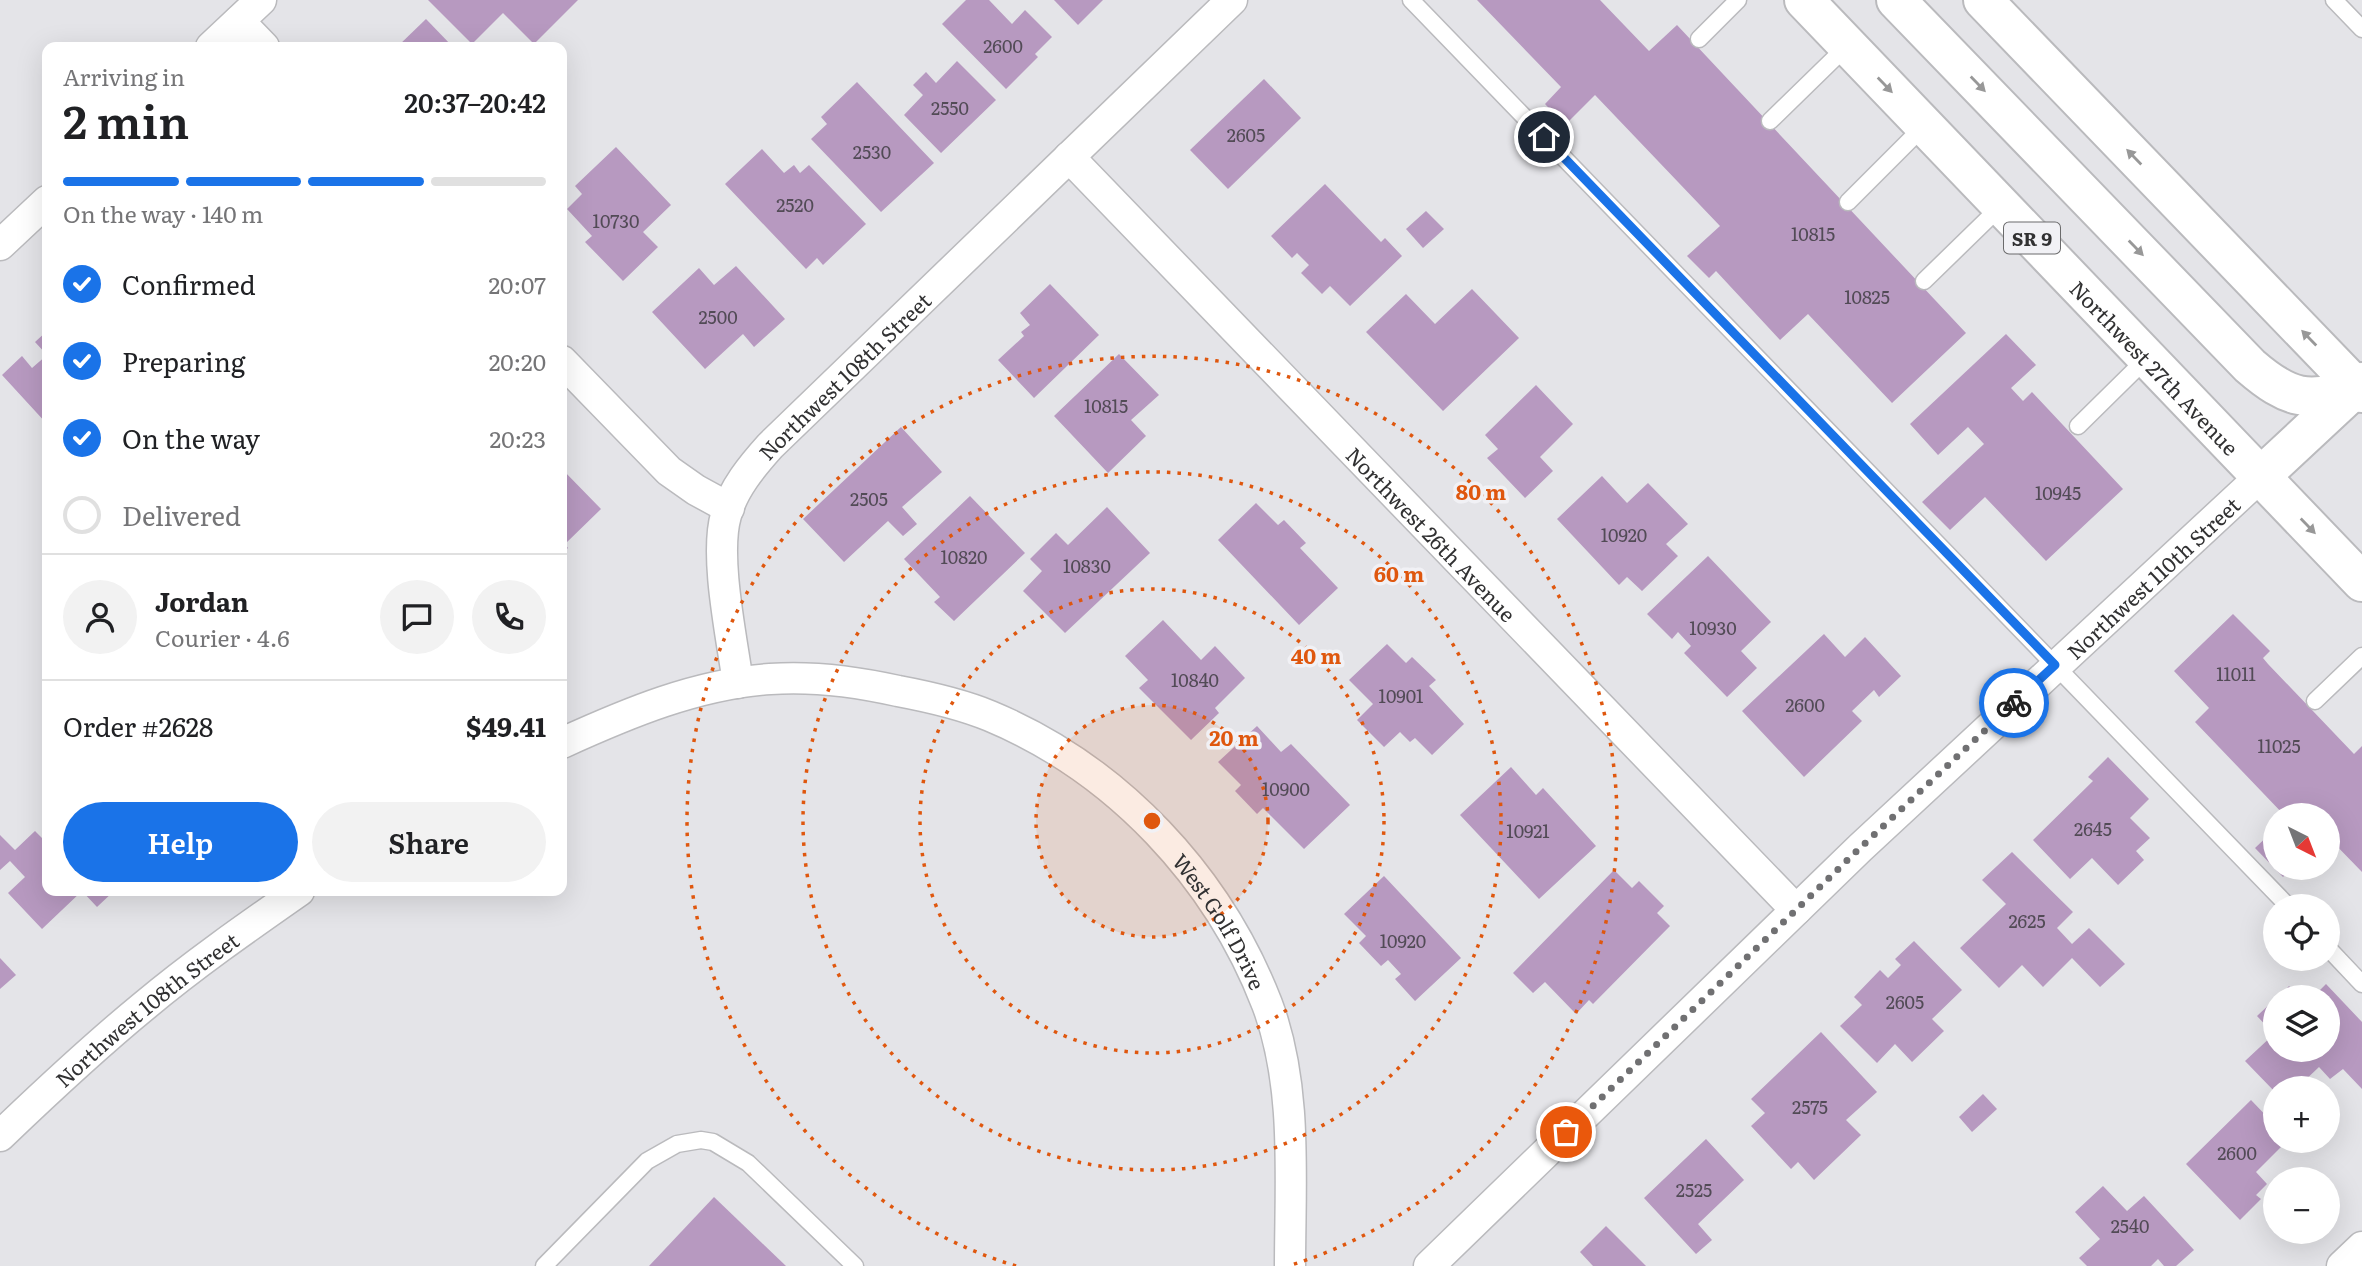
<!DOCTYPE html>
<meta charset="utf-8">
<style>
body{margin:0;font-family:Literata,serif;background:#f2f2f2;color:#202124;height:100vh;display:flex;flex-direction:column;font-size:26px;white-space:nowrap}
*{box-sizing:border-box;margin:0}
p{font-size:23px;color:#757577}
.icon{flex:none;width:38px;height:38px;fill:none;stroke:currentColor;stroke-width:2;stroke-linecap:round;stroke-linejoin:round}
.map{position:relative;flex:1;overflow:hidden}
.details{position:absolute;left:42px;top:42px;width:525px;height:854px;display:flex;flex-direction:column;background:#fff;border-radius:14px;box-shadow:0 7px 28px #0002}
.details>*{flex:none}
.needle{width:46px;rotate:138deg}
.controls{position:absolute;left:2263px;top:803px;display:grid;gap:14px}
.controls a{display:grid;place-items:center;width:77px;height:77px;border-radius:50%;background:#fff;box-shadow:0 7px 28px #0002;font-size:35px}
.pin{position:absolute;display:grid;place-items:center;width:60px;height:60px;color:#fff;margin:-30px;border:4px solid #fff;border-radius:50%;box-shadow:0 2px 7px #0007}
.courier{position:absolute;display:grid;place-items:center;width:70px;height:70px;margin:-35px;border:5px solid #1a73e8;border-radius:50%;background:#fff;color:#222;box-shadow:0 2px 9px #0007}
.summary em{font-style:normal;font-weight:600}
.summary div{display:flex;flex-direction:column-reverse}
.summary{display:flex;align-items:center;justify-content:space-between;height:119px;padding:0 21px}
h1{font-size:46px;font-weight:600;line-height:52px}
.bar{display:grid;grid-template-columns:repeat(4,1fr);gap:10px 7px;align-content:center;height:84px;padding:0 21px}
.bar i{height:9px;border-radius:5px;background:#e0e0e0}
.bar .active{background:#1a73e8}
.bar p{grid-column:span 4}
.line{display:flex;align-items:center;gap:18px;padding:0 21px;border-top:2px solid #e0e0e0}
.line div{flex:1}
.round{display:grid;place-items:center;flex:none;width:74px;height:74px;border-radius:37px;background:#f2f2f2}
ol{padding:0 21px;list-style:none}
li{display:flex;align-items:center;gap:21px;height:77px}
li p{margin-inline-start:auto}
li .icon{padding:7px;border-radius:50%;background:#1a73e8;color:#fff;stroke-width:4}
li:last-child{color:#757577}
li i{width:38px;height:38px;border:4px solid #e0e0e0;border-radius:50%}
.action{display:flex;gap:14px;margin-top:auto;padding:14px 21px}
.action a{flex:1;height:80px;border-radius:42px;background:#1a73e8;color:#fff;font-size:28px;font-weight:600;line-height:80px;text-align:center}
.action a+a{background:#f2f2f2;color:#202124}
.map>svg:first-child{display:block}
.building{fill:#b799c0}
.lines{fill:none;stroke-linecap:round;stroke-linejoin:round}
.lane-casing{stroke:#bababd;stroke-width:19}
.street-casing{stroke:#bababd;stroke-width:33}
.secondary-casing{stroke:#bababd;stroke-width:42}
.primary-casing{stroke:#bababd;stroke-width:42}
.lane{stroke:#fff;stroke-width:16}
.street{stroke:#fff;stroke-width:30}
.secondary{stroke:#fff;stroke-width:38}
.primary{stroke:#fff;stroke-width:38}
.oneway{fill:#989898}
.done{stroke:#707072;stroke-width:7;stroke-dasharray:0 12.6}
.route{stroke:#1a73e8;stroke-width:9}
.ring{fill:none;stroke:#df570e;stroke-width:3.5;stroke-dasharray:3.5 7}
.labels{text-anchor:middle;dominant-baseline:central;stroke-width:7;stroke-linejoin:round;paint-order:stroke}
.number-label{font-size:18px;fill:#524b56}
.shield{fill:#f1f1f5;stroke:#6b6b6c;stroke-width:2}
.shield-label{font-size:19px;font-weight:bold;fill:#313132}
.street-label{font-size:21px;fill:#313132;stroke:#f1f1f5}
.centre{fill:#df570e;stroke:#f1f1f5;stroke-width:3.5}
.ring-label{font-size:21px;text-anchor:middle;font-weight:bold;fill:#df570e;stroke:#f1f1f5;stroke-width:7;stroke-linejoin:round;paint-order:stroke}
</style>
<div class="map">
<svg width="2362" height="1266" viewBox="0 0 2362 1266">
<rect width="100%" height="100%" fill="#e4e4e8"/>
<!-- building -->
<g class="building">
<polygon points="428,0 578,0 534,44 503,13 472,44"/>
<polygon points="966,0 989,0 1012,24 1025,10 1052,37 1035,54 1038,57 1006,89 942,24"/>
<polygon points="1054,0 1103,0 1078,25"/>
<polygon points="1477,0 1600,0 1649,51 1677,25 1966,333 1892,403 1808,314 1780,340 1716,271 1709,278 1687,256 1720,226 1595,95 1565,125 1545,104 1561,87"/>
<polygon points="426,19 453,47 397,47"/>
<polygon points="957,61 996,100 941,153 904,115 923,95 913,85 926,72 936,83"/>
<polygon points="1264,79 1301,118 1228,189 1190,150"/>
<polygon points="857,82 934,163 881,212 811,139 827,124 821,117"/>
<polygon points="616,147 671,205 643,232 658,247 623,281 585,242 592,236 567,209 582,194 575,186"/>
<polygon points="762,149 784,173 794,165 800,173 809,165 866,224 823,265 817,258 806,269 725,184"/>
<polygon points="1325,184 1381,242 1385,238 1402,256 1350,306 1330,286 1322,294 1301,273 1309,265 1297,253 1292,258 1271,236"/>
<polygon points="1426,211 1444,229 1423,248 1406,229"/>
<polygon points="736,266 785,319 754,347 743,334 705,369 652,312 699,268 714,285"/>
<polygon points="1050,284 1099,335 1034,398 998,360 1024,336 1021,332 1030,325 1020,313"/>
<polygon points="1472,289 1519,338 1443,411 1366,332 1406,294 1435,324"/>
<polygon points="47,331 47,424 2,375 22,356 32,368 47,355 35,342"/>
<polygon points="2006,334 2036,365 2011,388 2023,401 2032,392 2123,489 2046,561 1985,497 1950,530 1922,502 1984,444 1968,427 1938,455 1910,424"/>
<polygon points="1119,354 1159,395 1131,420 1146,436 1108,473 1054,416"/>
<polygon points="1536,385 1573,424 1540,457 1553,471 1525,498 1487,458 1498,449 1485,435"/>
<polygon points="901,427 942,472 902,507 917,524 903,536 888,521 844,562 803,519"/>
<polygon points="562,469 601,509 565,544 568,548 562,553"/>
<polygon points="1602,476 1627,503 1648,483 1688,524 1666,544 1678,556 1642,591 1627,577 1619,585 1557,519"/>
<polygon points="970,496 1025,553 954,621 934,602 940,597 904,559"/>
<polygon points="1256,503 1278,525 1284,520 1306,543 1300,548 1338,588 1299,625 1218,540"/>
<polygon points="1107,507 1150,553 1065,633 1023,591 1042,571 1030,559 1056,533 1068,545"/>
<polygon points="1708,556 1771,622 1741,651 1757,668 1727,697 1684,653 1691,646 1678,632 1672,639 1647,614"/>
<polygon points="2233,614 2270,651 2263,658 2268,664 2354,754 2362,746 2362,872 2328,837 2328,816 2285,816 2195,722 2209,708 2174,671"/>
<polygon points="1163,620 1201,660 1215,646 1245,678 1215,708 1219,713 1191,740 1139,688 1148,680 1125,656"/>
<polygon points="1824,634 1845,657 1865,637 1901,676 1879,697 1874,690 1852,711 1862,721 1804,777 1742,711"/>
<polygon points="1387,644 1406,663 1412,657 1436,680 1429,686 1464,724 1432,755 1415,738 1410,742 1400,732 1384,747 1357,720 1373,704 1349,680"/>
<polygon points="1257,726 1281,752 1291,744 1350,805 1304,849 1263,808 1257,814 1235,791 1241,785 1218,762"/>
<polygon points="2108,757 2149,799 2130,818 2150,838 2136,851 2144,860 2118,885 2092,858 2070,879 2033,840 2093,781 2088,777"/>
<polygon points="1511,767 1536,795 1543,788 1596,846 1539,899 1460,815"/>
<polygon points="2275,829 2275,868 2292,868 2283,877 2255,848"/>
<polygon points="35,831 47,843 47,891 114,891 97,907 82,891 42,929 8,893 25,877 10,861 0,870 0,835 15,850"/>
<polygon points="2012,852 2073,912 2057,928 2072,944 2089,928 2125,964 2100,987 2072,958 2043,987 2022,965 1999,988 1960,948 2006,904 1982,880"/>
<polygon points="1614,870 1632,888 1639,881 1664,906 1657,913 1670,926 1593,1004 1589,1000 1576,1014 1545,982 1533,993 1513,973"/>
<polygon points="1384,876 1461,958 1415,1001 1395,979 1401,974 1388,960 1381,966 1359,943 1366,936 1344,914"/>
<polygon points="1914,941 1962,990 1932,1019 1944,1031 1912,1062 1895,1044 1877,1063 1840,1026 1862,1005 1854,997 1880,970 1888,978 1901,965 1895,959"/>
<polygon points="0,958 16,975 0,989"/>
<polygon points="2326,984 2362,1022 2362,1089 2343,1069 2330,1079 2319,1067 2297,1088 2275,1088 2275,1092 2245,1061 2274,1034 2257,1016 2275,999 2275,1050 2328,1050 2328,998 2312,998"/>
<polygon points="2289,986 2300,998 2277,998"/>
<polygon points="1821,1032 1877,1092 1846,1120 1861,1135 1814,1180 1798,1162 1791,1169 1751,1126 1765,1113 1751,1099"/>
<polygon points="1983,1094 1997,1109 1972,1132 1959,1117"/>
<polygon points="2251,1100 2275,1125 2275,1141 2287,1141 2256,1172 2267,1184 2256,1195 2261,1199 2240,1220 2186,1164"/>
<polygon points="1706,1139 1744,1180 1698,1224 1712,1240 1696,1254 1644,1198"/>
<polygon points="2103,1186 2127,1211 2144,1196 2194,1250 2176,1266 2164,1266 2158,1259 2151,1266 2087,1266 2079,1258 2100,1239 2075,1212"/>
<polygon points="714,1197 786,1266 649,1266"/>
<polygon points="1606,1226 1646,1266 1593,1266 1580,1252"/>
</g>
<g class="lines">
<!-- lane casing -->
<g class="lane-casing">
<g id="lane">
<polyline points="1411,0 2288,906"/>
<polyline points="2334,0 2362,29"/>
<polyline points="1699,39 1738,0"/>
<polyline points="1770,121 1847,46"/>
<polyline points="1848,202 1924,126"/>
<polyline points="1924,281 2001,206"/>
<polyline points="2078,426 2147,358"/>
<polyline points="2315,701 2362,656"/>
<polyline points="2328,948 2362,984"/>
<polyline points="544,1266 647,1161 677,1144 701,1140 713,1142 748,1163 855,1266"/>
</g>
</g>
<!-- street casing -->
<g class="street-casing">
<g id="street">
<polyline points="239,21 264,47"/>
<polyline points="211,47 261,0"/>
<path id="s1" d="M1069,157L1796,910"/>
<polyline points="0,245 47,201"/>
<polyline points="562,361 669,471 696,490 729,508"/>
<path id="s2" d="M738,683C732,639 714,556 726,515C733,489 752,466 770,446L1232,0"/>
<path id="s3" d="M562,743C628,713 697,684 770,679C812,676 858,682 898,691C930,697 961,704 990,716C1117,769 1218,877 1267,1004C1298,1086 1290,1180 1290,1266"/>
<path id="s4" d="M0,1136C47,1091 94,1047 144,1006C193,965 246,928 299,891"/>
<path id="s5" d="M1429,1266L1860,848L2261,476"/>
<polyline points="2342,1266 2362,1247"/>
</g>
</g>
<!-- secondary casing -->
<g class="secondary-casing">
<polyline id="secondary" points="2261,476 2362,382"/>
</g>
<!-- primary casing -->
<g class="primary-casing">
<g id="primary">
<path id="s6" d="M1804,0L2362,582"/>
<path d="M1896,0L2250,366C2288,399 2309,404 2356,387"/>
<polyline points="1983,0 2362,393"/>
</g>
</g>
<!-- lane -->
<use href="#lane" class="lane"/>
<!-- street -->
<use href="#street" class="street"/>
<!-- secondary -->
<use href="#secondary" class="secondary"/>
<!-- primary -->
<use href="#primary" class="primary"/>
</g>
<!-- one-way arrows -->
<defs><path id="oneway-solid" d="M-6-.8H1V-3.2L6.5 0L1 3.2V.8H-6Z" transform="scale(1.75)"/></defs>
<g class="oneway">
<use href="#oneway-solid" transform="translate(1978 84) rotate(46)"/>
<use href="#oneway-solid" transform="translate(1885 85) rotate(46)"/>
<use href="#oneway-solid" transform="translate(2134 157) rotate(-134)"/>
<use href="#oneway-solid" transform="translate(2136 248) rotate(46)"/>
<use href="#oneway-solid" transform="translate(2309 338) rotate(-134)"/>
<use href="#oneway-solid" transform="translate(2308 526) rotate(46)"/>
</g>
<g class="lines">
<!-- done -->
<polyline class="done" points="1566,1132 1860,848 2014,703"/>
<!-- route -->
<polyline class="route" points="1544,137 2055,665 2014,703"/>
</g>
<!-- distance rings -->
<circle cx="1152" cy="821" r="116" fill="#df570e" fill-opacity=".12"/>
<g class="ring">
<circle cx="1152" cy="821" r="116"/>
<circle cx="1152" cy="821" r="232"/>
<circle cx="1152" cy="821" r="349"/>
<path d="M1016 1266A465 465 0 1 1 1288 1266"/>
</g>
<g class="labels">
<!-- number labels -->
<g class="number-label">
<text x="1003" y="45">2600</text>
<text x="950" y="107">2550</text>
<text x="1246" y="134">2605</text>
<text x="872" y="151">2530</text>
<text x="795" y="204">2520</text>
<text x="616" y="220">10730</text>
<text x="1813" y="233">10815</text>
<text x="1867" y="296">10825</text>
<text x="718" y="316">2500</text>
<text x="1106" y="405">10815</text>
<text x="2058" y="492">10945</text>
<text x="869" y="498">2505</text>
<text x="1624" y="534">10920</text>
<text x="964" y="556">10820</text>
<text x="1087" y="565">10830</text>
<text x="1713" y="627">10930</text>
<text x="2236" y="673">11011</text>
<text x="1195" y="679">10840</text>
<text x="1401" y="695">10901</text>
<text x="1805" y="704">2600</text>
<text x="2279" y="745">11025</text>
<text x="1286" y="788">10900</text>
<text x="2093" y="828">2645</text>
<text x="1528" y="830">10921</text>
<text x="2027" y="920">2625</text>
<text x="1403" y="940">10920</text>
<text x="1905" y="1001">2605</text>
<text x="1810" y="1106">2575</text>
<text x="2237" y="1152">2600</text>
<text x="1694" y="1189">2525</text>
<text x="2130" y="1225">2540</text>
</g>
<!-- shield labels -->
<rect class="shield" x="2004" y="222.5" width="56" height="31" rx="5"/>
<g class="shield-label">
<text x="2032" y="238">SR 9</text>
</g>
<!-- street labels -->
<g class="street-label">
<text stroke="none"><textPath href="#s6" startOffset="508">Northwest 27th Avenue</textPath></text>
<text stroke="none"><textPath href="#s2" startOffset="354">Northwest 108th Street</textPath></text>
<text stroke="none"><textPath href="#s1" startOffset="523">Northwest 26th Avenue</textPath></text>
<text stroke="none"><textPath href="#s5" startOffset="999">Northwest 110th Street</textPath></text>
<text stroke="none"><textPath href="#s3" startOffset="758">West Golf Drive</textPath></text>
<text stroke="none"><textPath href="#s4" startOffset="194">Northwest 108th Street</textPath></text>
</g>
</g>
<circle cx="1152" cy="821" r="10" class="centre"/>
<g class="ring-label">
<text x="1481" y="500">80 m</text>
<text x="1399" y="582">60 m</text>
<text x="1316" y="664">40 m</text>
<text x="1234" y="746">20 m</text>
</g>
</svg>
<div class="controls">
<a><svg class="needle" viewBox="-14 -14 28 28"><path d="M0-13l5 13h-10z" fill="#e53935"/><path d="M0 13l5-13h-10z" fill="#757577"/></svg></a>
<a><svg class="icon" aria-label="locate" viewBox="0 0 24 24"><circle cx="12" cy="12" r="6"/><path d="M12 2v4M12 18v4M2 12h4M18 12h4"/></svg></a>
<a><svg class="icon" aria-label="layers" viewBox="0 0 24 24"><path d="M12 4l9 5-9 5-9-5zM3 14l9 5 9-5"/></svg></a>
<a>+</a>
<a>−</a>
</div>
<div class="pin" style="left:1566px;top:1132px;background:#ea580c"><svg class="icon" aria-label="bag" viewBox="0 0 24 24"><path d="M5 8h14l-1 12H6zM9 8a3 3 0 0 1 6 0"/></svg></div>
<div class="pin" style="left:1544px;top:137px;background:#1f2937"><svg class="icon" aria-label="home" viewBox="0 0 24 24"><path d="M3 11l9-7 9 7M6 9v11h12V9"/></svg></div>
<div class="courier" style="left:2014px;top:703px"><svg class="icon" aria-label="bike" viewBox="0 0 24 24"><circle cx="6" cy="16" r="4"/><circle cx="18" cy="16" r="4"/><path d="M6 16l4-8h5l3 8M10 8l3 8H6M13 5h3"/></svg></div>
<section class="details">
<div class="summary"><div><h1>2 min</h1><p>Arriving in</p></div><em>20:37–20:42</em></div>
<div class="bar"><i class="active"></i><i class="active"></i><i class="active"></i><i></i><p>On the way · 140 m</p></div>
<ol>
<li><svg class="icon" aria-label="check" viewBox="0 0 24 24"><path d="M5 12l5 5 9-10"/></svg>Confirmed<p>20:07</p></li>
<li><svg class="icon" aria-label="check" viewBox="0 0 24 24"><path d="M5 12l5 5 9-10"/></svg>Preparing<p>20:20</p></li>
<li><svg class="icon" aria-label="check" viewBox="0 0 24 24"><path d="M5 12l5 5 9-10"/></svg>On the way<p>20:23</p></li>
<li><i></i>Delivered</li>
</ol>
<div class="line" style="height:126px"><a class="round"><svg class="icon" aria-label="person" viewBox="0 0 24 24"><circle cx="12" cy="8" r="4"/><path d="M4 21q1-7 8-7t8 7"/></svg></a><div><b>Jordan</b><p>Courier · 4.6</p></div><a class="round"><svg class="icon" aria-label="chat" viewBox="0 0 24 24"><path d="M4 5h16v11H9l-5 4z"/></svg></a><a class="round"><svg class="icon" aria-label="phone" viewBox="0 0 24 24"><path d="M5 4h4l2 5-3 2q2 4 5 5l2-3 5 2v4C11 20 4 13 5 4z"/></svg></a></div>
<div class="line" style="height:91px"><div>Order #2628</div><b>$49.41</b></div>
<div class="action"><a>Help</a><a>Share</a></div>
</section>
</div>
